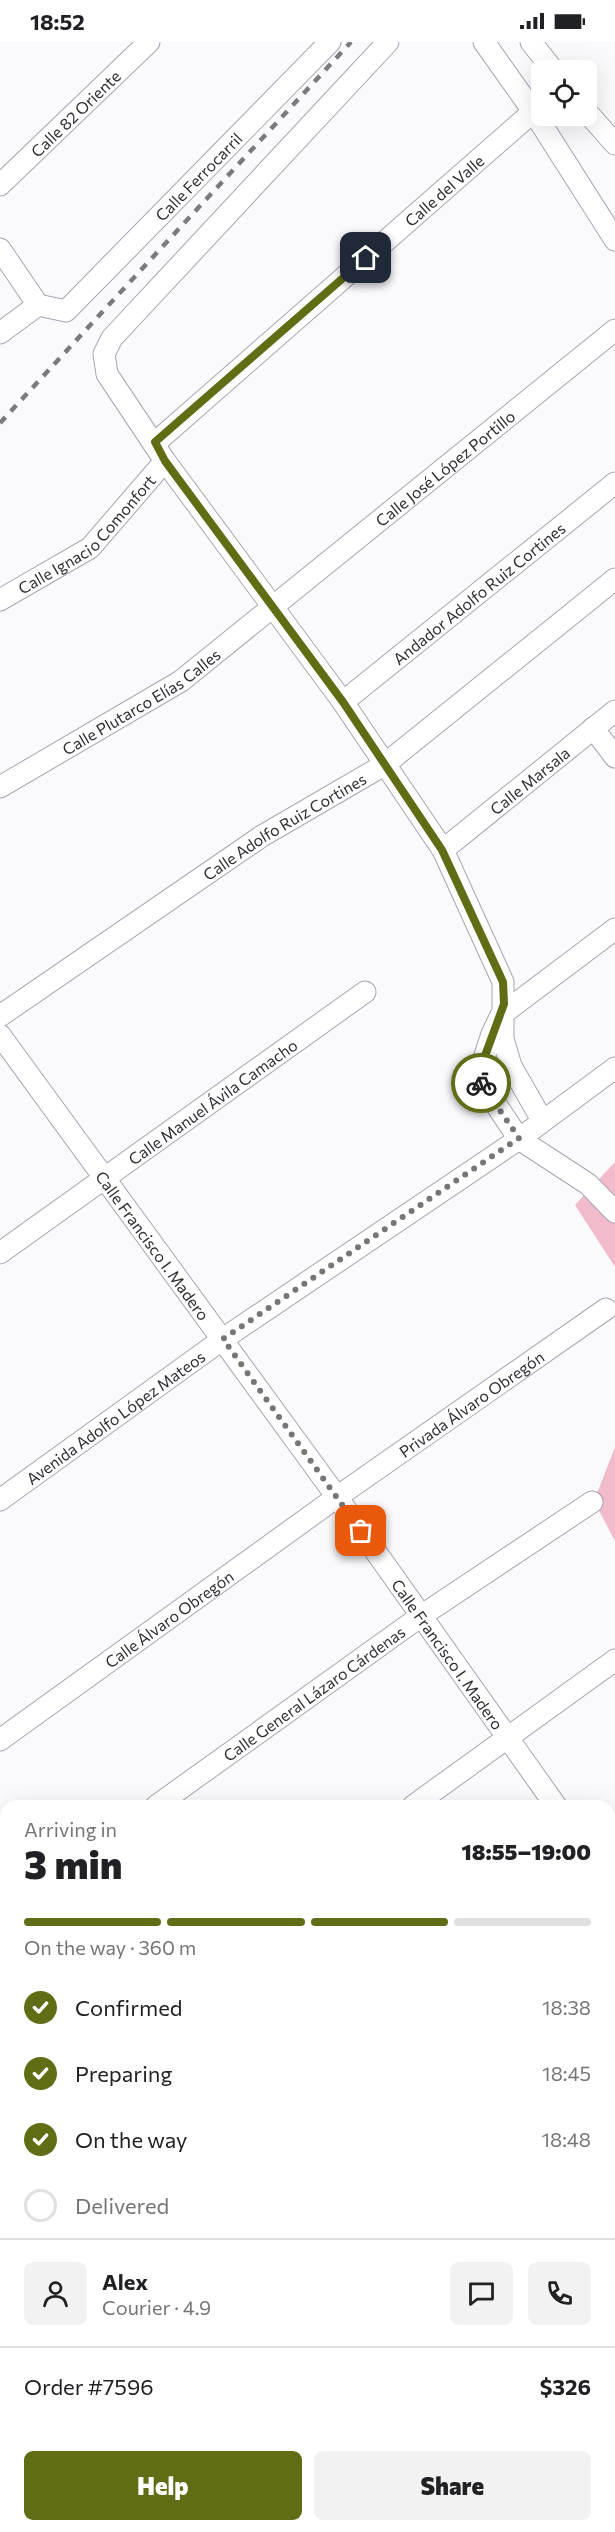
<!DOCTYPE html>
<meta charset="utf-8">
<style>
body{margin:0;font-family:Commissioner,sans-serif;background:#f2f2f2;color:#202124;height:100vh;display:flex;flex-direction:column;font-size:22px;white-space:nowrap}
*{box-sizing:border-box;margin:0}
p{font-size:20px;color:#757577}
.icon{flex:none;width:33px;height:33px;fill:none;stroke:currentColor;stroke-width:2;stroke-linecap:round;stroke-linejoin:round}
.map{position:relative;flex:1;overflow:hidden}
.details{position:absolute;left:0px;top:1758px;width:615px;height:732px;display:flex;flex-direction:column;background:#fff;border-radius:18px 18px 0 0;box-shadow:0 6px 24px #0002}
.details>*{flex:none}
.controls{position:absolute;left:531px;top:18px;display:grid;gap:12px}
.controls a{display:grid;place-items:center;width:66px;height:66px;border-radius:9px;background:#fff;box-shadow:0 6px 24px #0002;font-size:30px}
.pin{position:absolute;display:grid;place-items:center;width:51px;height:51px;color:#fff;margin:-26px;border-radius:12px;box-shadow:0 3px 9px #0006}
.courier{position:absolute;display:grid;place-items:center;width:60px;height:60px;margin:-30px;border:4px solid #616c14;border-radius:50%;background:#fff;color:#222;box-shadow:0 2px 8px #0007}
.overview em{font-style:normal;font-weight:800}
.overview div{display:flex;flex-direction:column-reverse}
.overview{display:flex;align-items:center;justify-content:space-between;height:102px;padding:0 24px}
h1{font-size:39px;font-weight:800;line-height:45px}
.bar{display:grid;grid-template-columns:repeat(4,1fr);gap:9px 6px;align-content:center;height:72px;padding:0 24px}
.bar i{height:8px;border-radius:4px;background:#e0e0e0}
.bar .active{background:#616c14}
.bar p{grid-column:span 4}
.line{display:flex;align-items:center;gap:15px;padding:0 24px;border-top:2px solid #e0e0e0}
.line div{flex:1}
.round{display:grid;place-items:center;flex:none;width:63px;height:63px;border-radius:9px;background:#f2f2f2}
ol{padding:0 24px;list-style:none}
li{display:flex;align-items:center;gap:18px;height:66px}
li p{margin-inline-start:auto}
li .icon{padding:6px;border-radius:50%;background:#616c14;color:#fff;stroke-width:4}
li:last-child{color:#757577}
li i{width:33px;height:33px;border:3px solid #e0e0e0;border-radius:50%}
.button{display:flex;gap:12px;margin-top:auto;padding:12px 24px}
.button a{flex:1;height:69px;border-radius:9px;background:#616c14;color:#fff;font-size:24px;font-weight:800;line-height:69px;text-align:center}
.button a+a{background:#f2f2f2;color:#202124}
.status{display:flex;justify-content:space-between;align-items:center;height:42px;padding:0 30px;background:#fff;direction:ltr}
.status svg{height:16px;fill:currentColor}
.map>svg:first-child{display:block}
.green{fill:#f2bbcc}
.lines{fill:none;stroke-linecap:round;stroke-linejoin:round}
.street-casing{stroke:#a6a5b4;stroke-width:23}
.street{stroke:#fff;stroke-width:21}
.rail{stroke:#7a7a7f;stroke-width:4.5;stroke-dasharray:8 8;stroke-linecap:butt}
.done{stroke:#75757a;stroke-width:6;stroke-dasharray:0 10.8}
.route{stroke:#616c14;stroke-width:8}
.labels{text-anchor:middle;dominant-baseline:central;stroke-width:6;stroke-linejoin:round;paint-order:stroke}
.street-label{font-size:16px;fill:#2d2d33;stroke:#fff}
</style>
<div class="status"><b>18:52</b><svg viewBox="0 0 49 12"><path d="M0 12V9h3v3zM5 12V6h3v6zM10 12V3h3v9zM15 12V0h3v12zM26 1h20v11H26zM47 4h2v5h-2z"/></svg></div>
<div class="map">
<svg width="615" height="2490" viewBox="0 0 615 2490">
<rect width="100%" height="100%" fill="#fafafd"/>
<!-- green -->
<g class="green">
<polygon points="615,1120 615,1225 575,1163"/>
<polygon points="615,1405 615,1499 594,1459"/>
</g>
<g class="lines">
<!-- street casing -->
<g class="street-casing">
<g id="street">
<polyline points="388,0 112,296 104,312 107,332 165,419 343,660 443,808 503,940 503,997 511,1024 542,1078"/>
<polyline points="484,0 533,69 615,198"/>
<polyline points="531,0 553,28"/>
<polyline points="586,69 615,102"/>
<path id="s1" d="M0,143L149,0"/>
<path id="s2" d="M0,207L38,263L66,269L330,0"/>
<polyline points="0,291 38,263"/>
<path id="s3" d="M155,401L542,62"/>
<path id="s4" d="M0,558L90,506L165,419"/>
<path id="s5" d="M343,660L615,441"/>
<polyline points="593,686 615,715"/>
<path id="s6" d="M0,745L181,639L615,288"/>
<path id="s7" d="M443,808L615,669"/>
<polyline points="615,887 501,973 492,992 482,1022 481,1040 519,1097 588,1142 615,1170"/>
<path id="s8" d="M0,974L262,794L384,723L615,537"/>
<path id="s9" d="M0,993L337,1455L556,1764"/>
<path id="s10" d="M0,1211L365,950"/>
<path id="s11" d="M0,1458L223,1297L519,1097L615,1026"/>
<path id="s12" d="M0,1698L337,1455L606,1267"/>
<path id="s13" d="M156,1764L421,1574L592,1460"/>
<polyline points="413,1764 615,1618"/>
<polyline points="609,1811 615,1806"/>
<polyline points="609,1846 615,1858"/>
<polyline points="0,1876 6,1871"/>
<polyline points="0,1924 6,1932"/>
<polyline points="0,2065 6,2061"/>
<polyline points="609,2185 615,2193"/>
<polyline points="0,2250 6,2246"/>
<polyline points="609,2254 615,2249"/>
<polyline points="0,2372 6,2381"/>
<polyline points="79,2484 83,2490"/>
<polyline points="410,2484 414,2490"/>
<polyline points="528,2490 529,2484"/>
</g>
</g>
<!-- street -->
<use href="#street" class="street"/>
<!-- rail -->
<polyline class="rail" points="0,381 351,0"/>
</g>
<g class="lines">
<!-- done -->
<polyline class="done" points="361,1489 223,1297 519,1096 481,1041"/>
<!-- route -->
<polyline class="route" points="366,216 155,400 165,419 343,660 442,808 503,940 504,962 482,1022 481,1041"/>
</g>
<g class="labels">
<!-- street labels -->
<g class="street-label">
<text stroke="none"><textPath href="#s1" startOffset="104">Calle 82 Oriente</textPath></text>
<text stroke="none"><textPath href="#s2" startOffset="285">Calle Ferrocarril</textPath></text>
<text stroke="none"><textPath href="#s3" startOffset="384">Calle del Valle</textPath></text>
<text stroke="none"><textPath href="#s6" startOffset="549">Calle José López Portillo</textPath></text>
<text stroke="none"><textPath href="#s4" startOffset="110">Calle Ignacio Comonfort</textPath></text>
<text stroke="none"><textPath href="#s5" startOffset="174">Andador Adolfo Ruiz Cortines</textPath></text>
<text stroke="none"><textPath href="#s6" startOffset="165">Calle Plutarco Elías Calles</textPath></text>
<text stroke="none"><textPath href="#s7" startOffset="111">Calle Marsala</textPath></text>
<text stroke="none"><textPath href="#s8" startOffset="342">Calle Adolfo Ruiz Cortines</textPath></text>
<text stroke="none"><textPath href="#s10" startOffset="261">Calle Manuel Ávila Camacho</textPath></text>
<text stroke="none"><textPath href="#s9" startOffset="260">Calle Francisco I. Madero</textPath></text>
<text stroke="none"><textPath href="#s12" startOffset="579">Privada Álvaro Obregón</textPath></text>
<text stroke="none"><textPath href="#s11" startOffset="142">Avenida Adolfo López Mateos</textPath></text>
<text stroke="none"><textPath href="#s12" startOffset="208">Calle Álvaro Obregón</textPath></text>
<text stroke="none"><textPath href="#s9" startOffset="764">Calle Francisco I. Madero</textPath></text>
<text stroke="none"><textPath href="#s13" startOffset="194">Calle General Lázaro Cárdenas</textPath></text>
</g>
</g>
</svg>
<div class="controls">
<a><svg class="icon" aria-label="locate" viewBox="0 0 24 24"><circle cx="12" cy="12" r="6"/><path d="M12 2v4M12 18v4M2 12h4M18 12h4"/></svg></a>
</div>
<div class="pin" style="left:361px;top:1489px;background:#ea580c"><svg class="icon" aria-label="bag" viewBox="0 0 24 24"><path d="M5 8h14l-1 12H6zM9 8a3 3 0 0 1 6 0"/></svg></div>
<div class="pin" style="left:366px;top:216px;background:#1f2937"><svg class="icon" aria-label="home" viewBox="0 0 24 24"><path d="M3 11l9-7 9 7M6 9v11h12V9"/></svg></div>
<div class="courier" style="left:481px;top:1041px"><svg class="icon" aria-label="bike" viewBox="0 0 24 24"><circle cx="6" cy="16" r="4"/><circle cx="18" cy="16" r="4"/><path d="M6 16l4-8h5l3 8M10 8l3 8H6M13 5h3"/></svg></div>
<section class="details">
<div class="overview"><div><h1>3 min</h1><p>Arriving in</p></div><em>18:55–19:00</em></div>
<div class="bar"><i class="active"></i><i class="active"></i><i class="active"></i><i></i><p>On the way · 360 m</p></div>
<ol>
<li><svg class="icon" aria-label="check" viewBox="0 0 24 24"><path d="M5 12l5 5 9-10"/></svg>Confirmed<p>18:38</p></li>
<li><svg class="icon" aria-label="check" viewBox="0 0 24 24"><path d="M5 12l5 5 9-10"/></svg>Preparing<p>18:45</p></li>
<li><svg class="icon" aria-label="check" viewBox="0 0 24 24"><path d="M5 12l5 5 9-10"/></svg>On the way<p>18:48</p></li>
<li><i></i>Delivered</li>
</ol>
<div class="line" style="height:108px"><a class="round"><svg class="icon" aria-label="person" viewBox="0 0 24 24"><circle cx="12" cy="8" r="4"/><path d="M4 21q1-7 8-7t8 7"/></svg></a><div><b>Alex</b><p>Courier · 4.9</p></div><a class="round"><svg class="icon" aria-label="chat" viewBox="0 0 24 24"><path d="M4 5h16v11H9l-5 4z"/></svg></a><a class="round"><svg class="icon" aria-label="phone" viewBox="0 0 24 24"><path d="M5 4h4l2 5-3 2q2 4 5 5l2-3 5 2v4C11 20 4 13 5 4z"/></svg></a></div>
<div class="line" style="height:78px"><div>Order #7596</div><b>$326</b></div>
<div class="button"><a>Help</a><a>Share</a></div>
</section>
</div>
